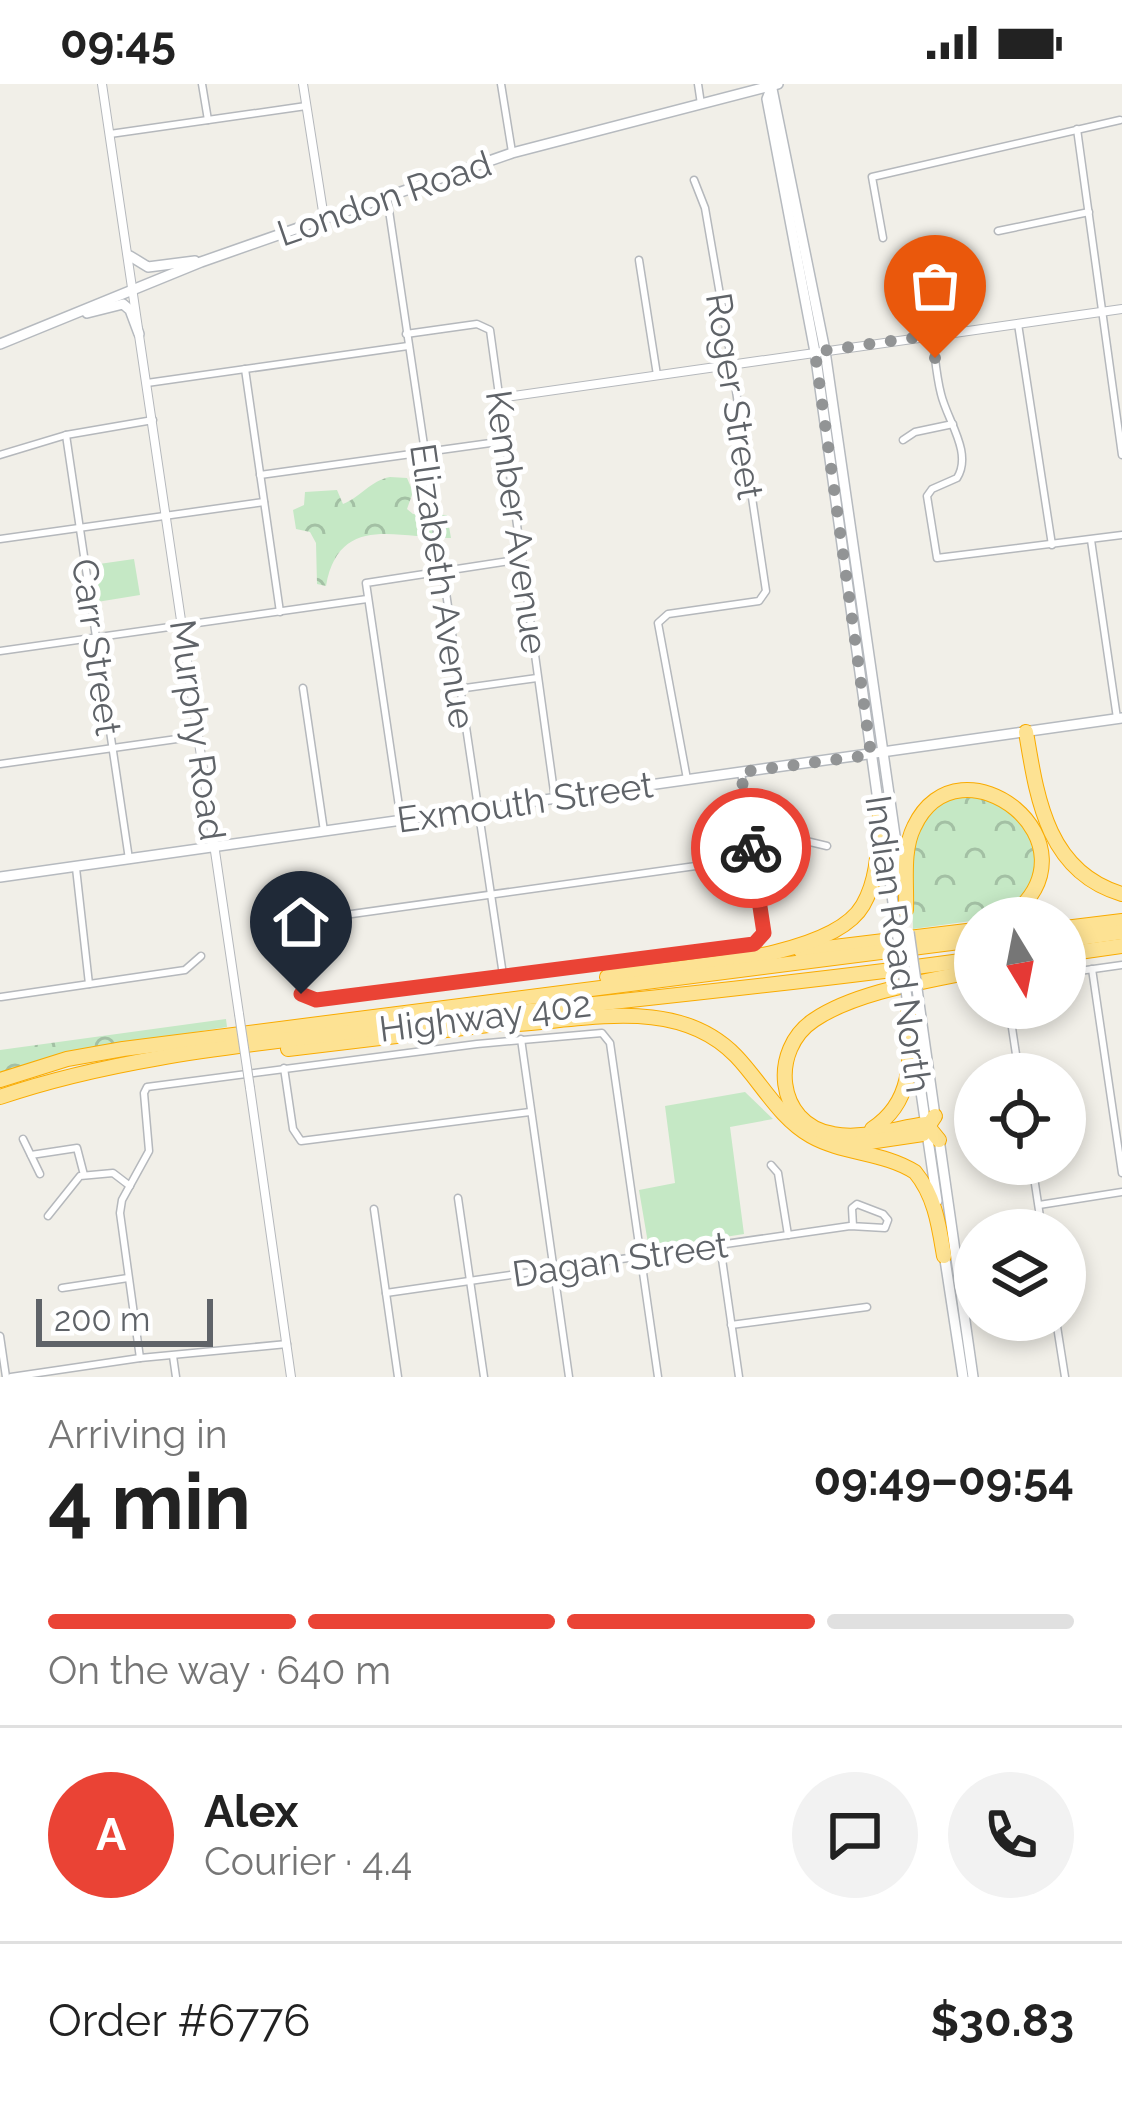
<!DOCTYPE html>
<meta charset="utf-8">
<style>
body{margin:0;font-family:Raleway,sans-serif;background:#f2f2f2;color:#222;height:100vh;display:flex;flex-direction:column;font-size:45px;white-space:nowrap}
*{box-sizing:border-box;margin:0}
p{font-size:39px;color:#767676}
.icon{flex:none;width:66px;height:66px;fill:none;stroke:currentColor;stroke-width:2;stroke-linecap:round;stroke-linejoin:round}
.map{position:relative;height:1293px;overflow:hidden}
.details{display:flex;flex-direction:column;background:#fff;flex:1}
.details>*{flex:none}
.needle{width:78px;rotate:170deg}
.buttons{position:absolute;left:954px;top:813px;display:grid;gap:24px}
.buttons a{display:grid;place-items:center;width:132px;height:132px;border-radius:50%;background:#fff;box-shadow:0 6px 18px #0003;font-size:60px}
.scale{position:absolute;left:36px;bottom:30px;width:177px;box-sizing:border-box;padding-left:12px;border:6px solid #5f6368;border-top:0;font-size:33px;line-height:42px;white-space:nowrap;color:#5f6368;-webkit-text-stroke:9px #fff;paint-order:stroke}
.pin{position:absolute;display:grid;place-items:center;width:102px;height:102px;color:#fff;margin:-123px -51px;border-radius:50% 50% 50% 0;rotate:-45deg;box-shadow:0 0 12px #0007}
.pin .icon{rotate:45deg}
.courier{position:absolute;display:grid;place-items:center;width:120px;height:120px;margin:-60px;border:9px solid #ea4335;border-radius:50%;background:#fff;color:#222;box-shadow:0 3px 15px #0007}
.headline em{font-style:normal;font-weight:700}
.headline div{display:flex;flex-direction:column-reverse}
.headline{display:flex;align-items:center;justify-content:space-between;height:204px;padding:0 48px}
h1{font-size:78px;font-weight:700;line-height:90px}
.bar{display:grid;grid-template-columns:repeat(4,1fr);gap:18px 12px;align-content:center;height:144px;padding:0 48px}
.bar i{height:15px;border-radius:9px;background:#e0e0e0}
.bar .active{background:#ea4335}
.bar p{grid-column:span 4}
.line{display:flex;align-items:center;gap:30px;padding:0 48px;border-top:3px solid #e0e0e0}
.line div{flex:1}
.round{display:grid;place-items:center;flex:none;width:126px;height:126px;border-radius:63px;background:#f2f2f2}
.status{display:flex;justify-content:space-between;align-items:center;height:84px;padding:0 60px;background:#fff;direction:ltr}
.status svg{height:33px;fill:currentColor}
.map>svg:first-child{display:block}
.forest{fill:url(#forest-crowns)}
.green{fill:#c5e8c5}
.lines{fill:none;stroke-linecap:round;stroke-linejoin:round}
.minor-casing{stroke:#b5b8bc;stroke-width:9}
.tertiary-casing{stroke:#b5b8bc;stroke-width:10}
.secondary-casing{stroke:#b6babf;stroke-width:12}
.motorway-casing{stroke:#f9ab00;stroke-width:16}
.minor{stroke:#fff;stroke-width:6}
.tertiary{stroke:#fff;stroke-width:8}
.secondary{stroke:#fff;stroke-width:9}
.motorway{stroke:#fde293;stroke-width:14}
.tertiary-bridge-casing{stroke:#b5b8bc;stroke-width:10;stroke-linecap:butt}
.secondary-bridge-casing{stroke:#b6babf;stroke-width:12;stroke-linecap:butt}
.tertiary-bridge{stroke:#fff;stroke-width:8}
.secondary-bridge{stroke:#fff;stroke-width:9}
.done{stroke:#929495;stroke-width:12;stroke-dasharray:0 21.6}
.route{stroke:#ea4335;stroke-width:15}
.labels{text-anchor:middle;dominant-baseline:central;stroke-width:10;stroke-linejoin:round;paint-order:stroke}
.street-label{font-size:36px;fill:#5f6368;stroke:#fff}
</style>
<div class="status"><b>09:45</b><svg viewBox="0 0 49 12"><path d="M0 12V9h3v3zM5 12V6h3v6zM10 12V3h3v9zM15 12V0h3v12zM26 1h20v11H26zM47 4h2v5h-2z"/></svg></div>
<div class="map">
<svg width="1122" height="1293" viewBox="0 0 1122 1293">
<defs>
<pattern id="forest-crowns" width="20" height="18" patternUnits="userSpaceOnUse" patternTransform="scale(3)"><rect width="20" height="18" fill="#c5e8c5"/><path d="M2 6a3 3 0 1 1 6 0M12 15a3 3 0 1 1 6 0" fill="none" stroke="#a3c0a4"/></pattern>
</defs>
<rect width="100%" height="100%" fill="#f1efe8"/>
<!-- forest -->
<g class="forest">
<path d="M390,393L407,394L413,408L407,425L413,430L447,431L451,454C399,455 339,428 326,502L317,500L316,459L310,448L296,445L293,426L304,421L305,408L337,406L343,420C362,412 370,397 390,393Z"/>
<path d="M959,711L999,717L1027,748L1034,769L1035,793L1017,817L993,834L913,845C913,810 902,751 933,724C939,719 952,715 959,711Z"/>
<polygon points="226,935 227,943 95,964 0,988 0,966"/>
</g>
<!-- green -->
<g class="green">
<polygon points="134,475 140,511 97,518 92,481"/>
<polygon points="745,1008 773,1035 730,1043 744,1150 649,1165 639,1106 675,1099 665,1022"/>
</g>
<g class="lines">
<!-- minor casing -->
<g class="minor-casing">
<g id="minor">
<polyline points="202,0 208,36"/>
<polyline points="501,0 512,68"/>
<polyline points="698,0 701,20"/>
<polyline points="1077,45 1122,371"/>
<polyline points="110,50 306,22"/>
<polyline points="387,113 503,891"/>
<polyline points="998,147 1089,128"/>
<polyline points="883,154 872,93 1120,36"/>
<polyline points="639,176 657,291"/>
<polyline points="1018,240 1052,461"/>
<polyline points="406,250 477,240 490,246 555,715"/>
<path d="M932,251C935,271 936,291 941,310C947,336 973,369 957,394L932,405L927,412L937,474L1122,451"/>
<polyline points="245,285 280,528"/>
<polyline points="147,299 408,262"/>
<polyline points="66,351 129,775"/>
<polyline points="903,356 915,348 953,340"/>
<polyline points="0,371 66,351 153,336"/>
<polyline points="260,391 505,357"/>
<polyline points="0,455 264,418"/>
<polyline points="1091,456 1117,634"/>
<polyline points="0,567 367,515"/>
<polyline points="303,604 324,747"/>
<polyline points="458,605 537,594"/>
<polyline points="0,680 198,652"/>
<polyline points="687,695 658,539 668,530 759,517 766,507 732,280 705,124 694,96"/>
<polyline points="401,736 366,499 522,475"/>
<polyline points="76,784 89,900"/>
<polyline points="280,840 753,774 806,757 827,762"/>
<polyline points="1092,885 1122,1089"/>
<polyline points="1065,889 1122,881"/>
<polyline points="301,910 316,916 754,859 761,855 764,842 741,688"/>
<polyline points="1,913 185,886 201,872"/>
<polyline points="1009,924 1019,990"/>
<polyline points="521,955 569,1293"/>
<polyline points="284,984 293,1045 301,1057 530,1028"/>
<polyline points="23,1055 40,1090"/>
<polyline points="31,1071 77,1064 84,1091"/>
<polyline points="1032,1080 1042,1146"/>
<polyline points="771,1081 778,1089 788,1151"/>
<polyline points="458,1114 484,1293"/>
<polyline points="1039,1121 1122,1108"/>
<polyline points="374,1125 398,1293"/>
<polyline points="48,1132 80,1092 113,1089 130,1102"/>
<polyline points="720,1161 739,1293"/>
<polyline points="62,1204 128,1194"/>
<polyline points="386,1209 850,1142 885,1144 888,1136 883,1130 857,1120 852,1124 853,1142"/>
<polyline points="1056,1236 1065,1293"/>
<polyline points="731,1241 867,1223"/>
<polyline points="0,1252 6,1293"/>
<polyline points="173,1272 176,1293"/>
<polyline points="140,1274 120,1129 122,1116 149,1067 144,1009 147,1003 477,960 602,949 610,959 658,1293"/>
<polyline points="11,1293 140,1274 287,1260"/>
</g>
</g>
<!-- tertiary casing -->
<g class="tertiary-casing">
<g id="tertiary">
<polyline points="102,0 239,930"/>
<polyline points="303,0 324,134"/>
<polyline points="499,314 1122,225"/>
<polyline points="250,1004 291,1293"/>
</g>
</g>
<!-- secondary casing -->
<g class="secondary-casing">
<g id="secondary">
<polyline points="771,0 825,267 901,793"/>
<polyline points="772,2 767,15 815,268 880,731"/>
<polyline points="130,172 148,183 195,177"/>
<polyline points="87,229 123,220 130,226 139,250"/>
<polyline points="0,260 201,178 512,69 778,0"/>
<polyline points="884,753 897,848"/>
<polyline points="0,793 1122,634"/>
<polyline points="919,919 935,1032"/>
<polyline points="915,967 937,1117"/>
<polyline points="939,1055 973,1293"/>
<polyline points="944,1169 963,1293"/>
</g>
</g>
<!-- motorway casing -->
<g class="motorway-casing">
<g id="motorway">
<path d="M1026,648C1037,714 1047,788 1122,810"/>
<path d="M906,826C907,799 902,767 914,743C959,647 1108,760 1008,834"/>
<polyline points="1065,844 1122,837"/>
<polyline points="1065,856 1122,848"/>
<polyline points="801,867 975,846"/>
<polyline points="1065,870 1122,862"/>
<path d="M607,893C669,883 831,877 863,821C879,793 878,761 880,730"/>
<path d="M518,940C591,935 679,913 736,972C761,998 779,1034 811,1052C843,1070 884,1068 915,1088C935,1112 939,1142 944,1172"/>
<polyline points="288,965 522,937"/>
<polyline points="0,996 67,975 123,965 975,856"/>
<path d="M0,1013C115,974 238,962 358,947C564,921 770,904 975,875"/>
<path d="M872,1045C917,1016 910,968 908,920"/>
<path d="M939,1056L926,1040C896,1044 862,1056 833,1050C775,1040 770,965 814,936C855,908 927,897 975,887"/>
<polyline points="849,1061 923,1050 935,1032"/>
</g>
</g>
<!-- minor -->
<use href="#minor" class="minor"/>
<!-- tertiary -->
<use href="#tertiary" class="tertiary"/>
<!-- secondary -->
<use href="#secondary" class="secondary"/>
<!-- motorway -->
<use href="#motorway" class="motorway"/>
<!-- tertiary-bridge casing -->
<g class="tertiary-bridge-casing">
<polyline id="tertiary-bridge" points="239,930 250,1004"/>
</g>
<!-- secondary-bridge casing -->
<g class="secondary-bridge-casing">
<g id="secondary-bridge">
<polyline points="897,848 908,920"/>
<polyline points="909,848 919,919"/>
</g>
</g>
<!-- tertiary-bridge -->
<use href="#tertiary-bridge" class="tertiary-bridge"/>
<!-- secondary-bridge -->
<use href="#secondary-bridge" class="secondary-bridge"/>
</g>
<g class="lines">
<!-- done -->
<polyline class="done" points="751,764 741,688 871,671 815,268 932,251 935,274"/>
<!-- route -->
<polyline class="route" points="301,910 316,916 754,860 764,849 751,764"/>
</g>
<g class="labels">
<!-- street labels -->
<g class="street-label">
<text transform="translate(384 114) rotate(-19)">London Road</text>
<text transform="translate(735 312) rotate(81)">Roger Street</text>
<text transform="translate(517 438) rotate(82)">Kember Avenue</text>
<text transform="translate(443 502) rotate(82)">Elizabeth Avenue</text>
<text transform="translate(97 563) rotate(82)">Carr Street</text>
<text transform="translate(198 646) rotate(82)">Murphy Road</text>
<text transform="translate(525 718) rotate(-8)">Exmouth Street</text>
<text transform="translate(899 860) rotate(82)">Indian Road North</text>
<text transform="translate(485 932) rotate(-7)">Highway 402</text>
<text transform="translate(620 1175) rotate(-8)">Dagan Street</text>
</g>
</g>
</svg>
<div class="buttons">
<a><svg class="needle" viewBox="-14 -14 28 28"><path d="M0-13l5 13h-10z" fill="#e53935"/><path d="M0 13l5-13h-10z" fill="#767676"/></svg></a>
<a><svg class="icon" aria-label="locate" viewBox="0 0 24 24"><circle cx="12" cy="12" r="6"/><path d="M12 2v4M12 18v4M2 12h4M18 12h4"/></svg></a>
<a><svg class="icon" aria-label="layers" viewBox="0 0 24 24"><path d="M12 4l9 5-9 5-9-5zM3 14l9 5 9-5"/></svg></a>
</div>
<div class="scale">200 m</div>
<div class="pin" style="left:935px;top:274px;background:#ea580c"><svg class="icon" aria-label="bag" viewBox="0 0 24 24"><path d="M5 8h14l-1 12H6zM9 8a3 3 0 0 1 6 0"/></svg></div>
<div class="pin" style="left:301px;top:910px;background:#1f2937"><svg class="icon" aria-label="home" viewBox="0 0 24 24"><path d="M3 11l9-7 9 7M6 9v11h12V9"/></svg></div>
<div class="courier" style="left:751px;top:764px"><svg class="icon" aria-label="bike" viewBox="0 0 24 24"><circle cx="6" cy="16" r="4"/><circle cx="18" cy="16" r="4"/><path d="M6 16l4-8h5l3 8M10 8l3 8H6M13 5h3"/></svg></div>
</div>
<section class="details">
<div class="headline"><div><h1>4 min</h1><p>Arriving in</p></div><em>09:49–09:54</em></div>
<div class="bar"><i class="active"></i><i class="active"></i><i class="active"></i><i></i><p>On the way · 640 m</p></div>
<div class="line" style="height:216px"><b class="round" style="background:#ea4335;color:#fff">A</b><div><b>Alex</b><p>Courier · 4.4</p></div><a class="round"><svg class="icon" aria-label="chat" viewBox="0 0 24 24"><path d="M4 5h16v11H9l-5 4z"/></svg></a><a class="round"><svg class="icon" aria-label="phone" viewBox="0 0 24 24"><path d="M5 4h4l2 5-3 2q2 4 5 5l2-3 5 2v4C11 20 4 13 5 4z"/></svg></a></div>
<div class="line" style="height:156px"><div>Order #6776</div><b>$30.83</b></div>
</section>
